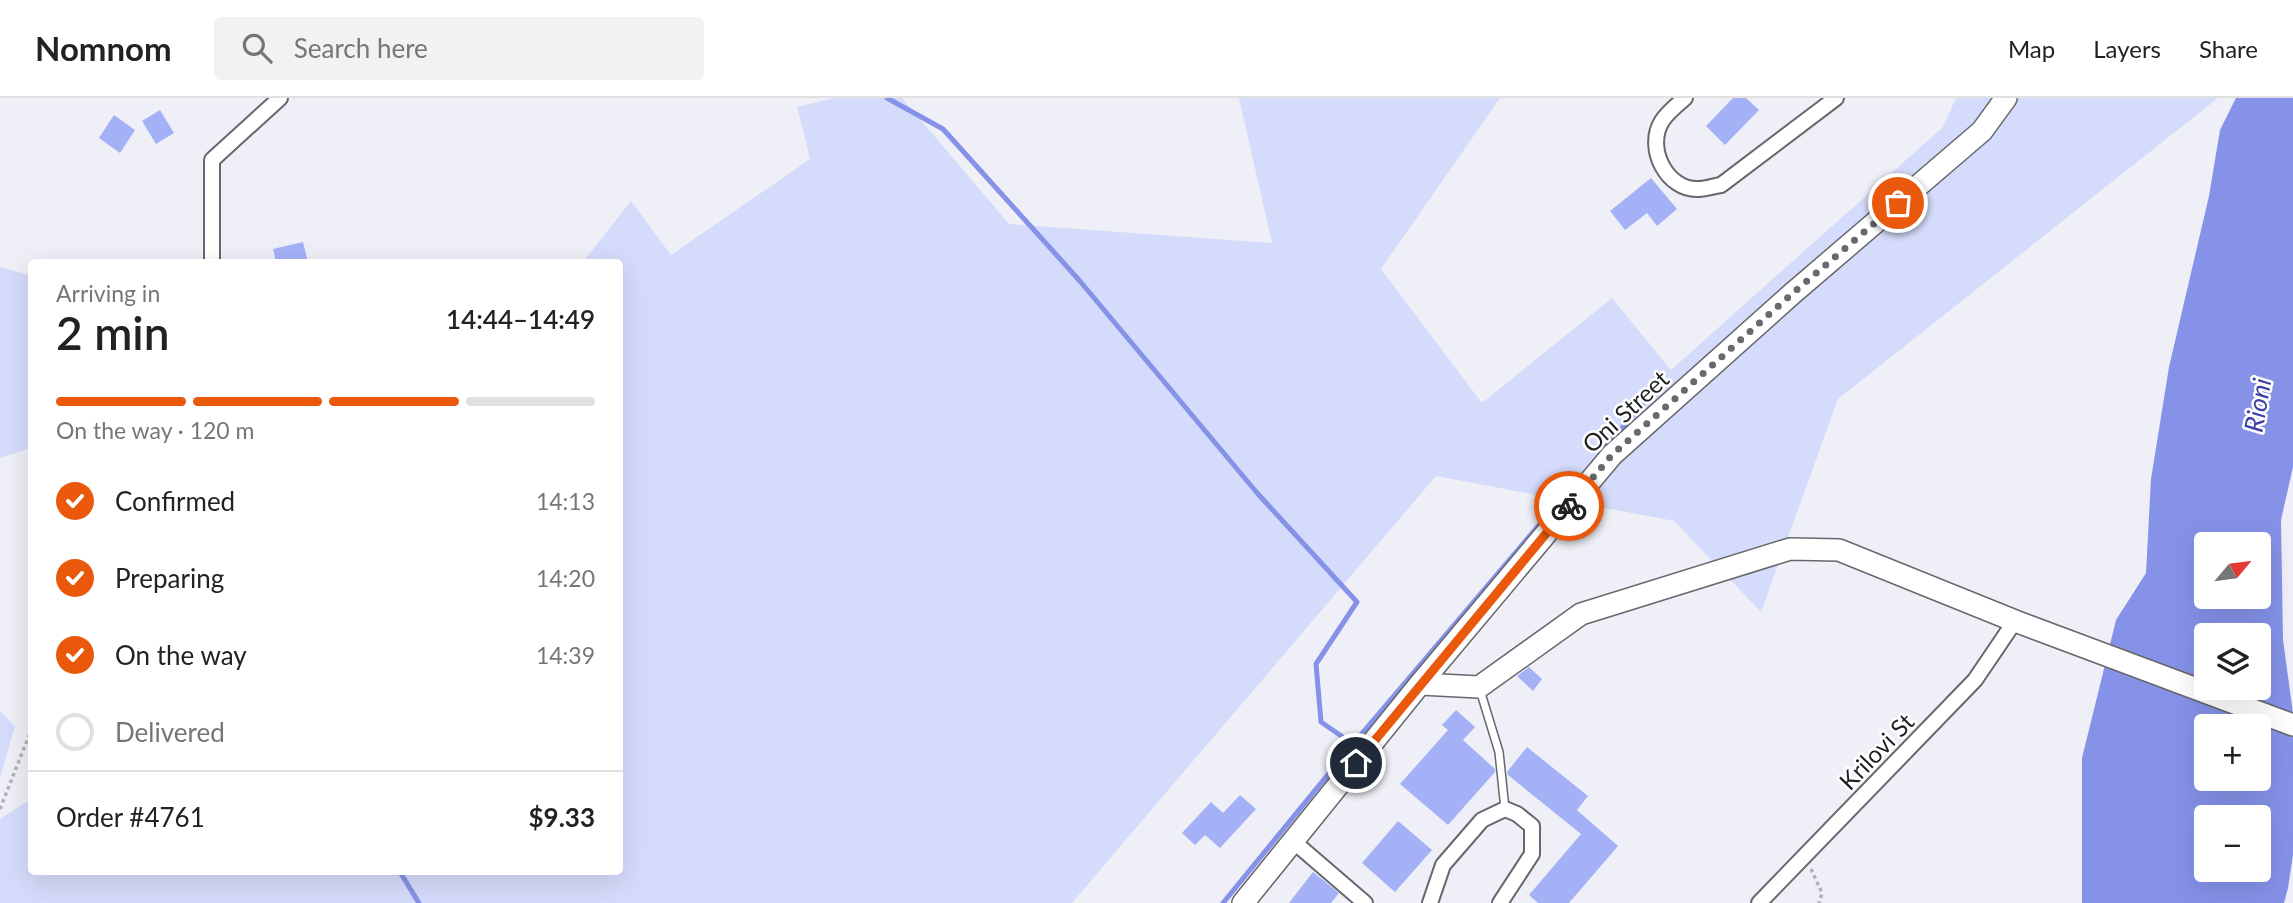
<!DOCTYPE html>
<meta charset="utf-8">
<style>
body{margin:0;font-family:Lato,sans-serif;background:#f2f2f2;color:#222;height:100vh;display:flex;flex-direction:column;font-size:26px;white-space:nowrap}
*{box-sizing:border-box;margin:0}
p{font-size:23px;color:#767676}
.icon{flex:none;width:38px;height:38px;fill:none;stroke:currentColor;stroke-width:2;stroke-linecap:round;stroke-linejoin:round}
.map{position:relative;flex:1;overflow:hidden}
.panel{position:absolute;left:28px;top:161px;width:595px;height:616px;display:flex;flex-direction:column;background:#fff;border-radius:7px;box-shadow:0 7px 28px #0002}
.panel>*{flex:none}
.needle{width:46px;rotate:61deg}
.fabs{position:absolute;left:2194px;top:434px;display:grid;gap:14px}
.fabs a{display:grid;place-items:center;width:77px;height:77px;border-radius:7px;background:#fff;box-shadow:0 7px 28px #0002;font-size:35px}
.pin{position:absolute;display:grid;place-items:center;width:60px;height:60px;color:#fff;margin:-30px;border:4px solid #fff;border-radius:50%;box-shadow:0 2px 7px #0007}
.courier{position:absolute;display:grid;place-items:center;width:70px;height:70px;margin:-35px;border:5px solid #ea580c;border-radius:50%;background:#fff;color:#222;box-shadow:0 2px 9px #0007}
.summary em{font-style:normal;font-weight:600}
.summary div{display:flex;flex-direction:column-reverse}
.summary{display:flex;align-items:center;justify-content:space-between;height:119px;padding:0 28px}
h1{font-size:46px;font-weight:600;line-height:52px}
.bar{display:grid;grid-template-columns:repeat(4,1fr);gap:10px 7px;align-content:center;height:84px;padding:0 28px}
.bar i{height:9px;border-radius:5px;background:#e0e0e0}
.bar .current{background:#ea580c}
.bar p{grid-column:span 4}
.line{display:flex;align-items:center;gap:18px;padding:0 28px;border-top:2px solid #e0e0e0}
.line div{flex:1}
ol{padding:0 28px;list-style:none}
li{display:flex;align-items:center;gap:21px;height:77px}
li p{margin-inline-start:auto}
li .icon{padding:7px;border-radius:50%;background:#ea580c;color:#fff;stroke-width:4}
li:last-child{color:#767676}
li i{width:38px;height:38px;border:4px solid #e0e0e0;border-radius:50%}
header{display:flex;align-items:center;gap:42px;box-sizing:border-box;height:98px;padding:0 35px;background:#fff;border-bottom:2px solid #e0e0e0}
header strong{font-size:33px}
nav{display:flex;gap:38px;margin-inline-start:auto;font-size:24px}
.search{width:490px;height:63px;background:#f2f2f2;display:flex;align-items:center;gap:18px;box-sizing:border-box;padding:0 24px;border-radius:7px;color:#767676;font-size:26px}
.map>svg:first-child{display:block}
.green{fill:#d5dbfa}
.water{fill:#8592e8;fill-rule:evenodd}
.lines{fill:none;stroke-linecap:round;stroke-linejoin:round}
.stream{stroke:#8592e8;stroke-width:5}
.building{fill:#a4b1f7}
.lane-casing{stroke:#66686d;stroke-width:10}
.street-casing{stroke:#66686d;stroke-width:18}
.secondary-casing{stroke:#66686d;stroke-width:24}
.path{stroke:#b0b1b6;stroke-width:3.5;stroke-dasharray:3.5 3.5;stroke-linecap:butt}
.lane{stroke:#fff;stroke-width:7}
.street{stroke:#fff;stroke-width:14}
.secondary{stroke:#fff;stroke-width:21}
.done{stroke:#68696d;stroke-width:7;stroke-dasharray:0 12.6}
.route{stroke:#ea580c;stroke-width:9}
.labels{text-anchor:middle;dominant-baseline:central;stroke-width:5;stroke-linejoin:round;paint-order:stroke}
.street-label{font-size:24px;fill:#1f2022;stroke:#fff}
.water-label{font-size:26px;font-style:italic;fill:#3d40a4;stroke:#fff}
</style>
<header>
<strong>Nomnom</strong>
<div class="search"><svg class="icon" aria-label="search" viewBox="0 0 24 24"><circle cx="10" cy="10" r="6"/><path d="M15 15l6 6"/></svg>Search here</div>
<nav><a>Map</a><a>Layers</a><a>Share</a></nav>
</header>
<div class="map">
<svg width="2293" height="805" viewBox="0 0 2293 805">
<rect width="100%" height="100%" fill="#eff0f7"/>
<!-- green -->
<g class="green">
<polygon points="834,0 902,0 1009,126 1272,145 1239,0 1500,0 1381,171 1482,305 1612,200 1671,272 1943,29 1956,0 2218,0 1838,301 1761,514 1674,423 1436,378 1072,805 0,805 0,721 31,701 32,774 620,774 620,164 583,164 631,103 671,157 810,61 797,9"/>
<polygon points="0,169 32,178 31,350 0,360"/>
<polygon points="0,613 15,628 0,680"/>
</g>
<!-- water -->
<path class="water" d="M2236,0H2293V369L2281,422L2283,542L2293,615V757L2288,790L2284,805H2082V660L2116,522L2146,475L2151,381L2169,269L2209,98L2220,32ZM2207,446H2259V499H2207ZM2207,537H2259V590H2207ZM2207,628H2259V681H2207ZM2207,719H2259V772H2207Z"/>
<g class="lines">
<!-- stream -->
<g class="stream">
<polyline points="887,0 943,31 1079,182 1258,396 1357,504 1316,566 1321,624 1353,646"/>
<polyline points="1603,352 1656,290"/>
<polyline points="400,774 419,805"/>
<polyline points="1223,805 1353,646 1567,394"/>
</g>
</g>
<!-- building -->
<g class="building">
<polygon points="1733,0 1746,0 1759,12 1725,47 1706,28"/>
<polygon points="160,12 174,35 156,46 142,23"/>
<polygon points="114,17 135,32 120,55 99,40"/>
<polygon points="1651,80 1677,111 1657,128 1647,115 1625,132 1610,113"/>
<polygon points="303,144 308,164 276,164 273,151"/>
<polygon points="1529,569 1542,581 1533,593 1517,578"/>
<polygon points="1456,612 1475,629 1463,642 1495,671 1495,674 1448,727 1400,686 1448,632 1442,627"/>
<polygon points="1527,649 1588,698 1577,712 1618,748 1569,805 1538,805 1529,797 1581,736 1508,677 1507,674"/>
<polygon points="1240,697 1256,711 1220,750 1205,737 1195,747 1182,735 1211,704 1223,715"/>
<polygon points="1398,723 1432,752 1395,794 1362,765"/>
<polygon points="1313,774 1339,795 1331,805 1289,805"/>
</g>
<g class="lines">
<!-- lane casing -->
<g class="lane-casing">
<polyline id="lane" points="1480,592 1499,654 1505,711"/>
</g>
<!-- street casing -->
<g class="street-casing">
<g id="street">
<path d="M1685,0C1678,6 1667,15 1662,23C1645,50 1667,93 1699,91C1706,91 1714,88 1721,87L1836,0"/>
<polyline points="212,164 212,62 280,0"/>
<polyline points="1293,743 1365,805"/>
<polyline points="1430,805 1443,767 1482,722 1505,711 1517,716 1532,728 1532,756 1500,805"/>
<polyline points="1759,805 1975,582 2015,523"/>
</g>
</g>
<!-- secondary casing -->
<g class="secondary-casing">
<g id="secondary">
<polyline points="1420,586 1479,589 1581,516 1790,451 1839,452 2015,523 2293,627"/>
<polyline points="1243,805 1420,586 1612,357 1793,195 1982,33 2006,0"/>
</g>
</g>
<!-- path -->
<g class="path">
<polyline points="0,711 32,630"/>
<polyline points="1811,771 1822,795 1819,805"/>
</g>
<!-- lane -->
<use href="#lane" class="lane"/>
<!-- street -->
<use href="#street" class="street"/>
<!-- secondary -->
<use href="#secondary" class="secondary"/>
</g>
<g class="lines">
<!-- done -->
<polyline class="done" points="1569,408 1612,357 1793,195 1898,105"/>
<!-- route -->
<polyline class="route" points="1356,665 1569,408"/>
</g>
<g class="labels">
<!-- street labels -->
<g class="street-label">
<text transform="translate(1625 313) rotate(-43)">Oni Street</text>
<text transform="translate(1876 653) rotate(-46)">Krilovi St</text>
</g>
<!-- water labels -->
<g class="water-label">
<text transform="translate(2257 307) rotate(-80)">Rioni</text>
</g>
</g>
</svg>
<div class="fabs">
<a><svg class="needle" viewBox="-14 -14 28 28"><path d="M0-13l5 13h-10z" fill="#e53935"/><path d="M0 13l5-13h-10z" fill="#767676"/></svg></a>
<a><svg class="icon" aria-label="layers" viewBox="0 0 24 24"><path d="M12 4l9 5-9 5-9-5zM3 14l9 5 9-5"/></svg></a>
<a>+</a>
<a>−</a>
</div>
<div class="pin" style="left:1898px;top:105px;background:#ea580c"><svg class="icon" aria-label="bag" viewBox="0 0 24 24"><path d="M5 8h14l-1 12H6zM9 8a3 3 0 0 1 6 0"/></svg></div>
<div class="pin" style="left:1356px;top:665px;background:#1f2937"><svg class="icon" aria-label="home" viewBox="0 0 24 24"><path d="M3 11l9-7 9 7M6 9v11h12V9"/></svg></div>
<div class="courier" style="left:1569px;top:408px"><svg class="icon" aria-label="bike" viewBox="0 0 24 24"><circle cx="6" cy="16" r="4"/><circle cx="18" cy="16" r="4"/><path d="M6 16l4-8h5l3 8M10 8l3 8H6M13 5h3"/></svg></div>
<section class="panel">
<div class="summary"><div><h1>2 min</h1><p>Arriving in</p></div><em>14:44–14:49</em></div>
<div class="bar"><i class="current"></i><i class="current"></i><i class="current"></i><i></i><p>On the way · 120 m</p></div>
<ol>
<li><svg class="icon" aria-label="check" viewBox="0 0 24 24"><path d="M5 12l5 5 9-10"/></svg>Confirmed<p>14:13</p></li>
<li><svg class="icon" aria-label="check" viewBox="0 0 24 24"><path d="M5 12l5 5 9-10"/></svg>Preparing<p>14:20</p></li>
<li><svg class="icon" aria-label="check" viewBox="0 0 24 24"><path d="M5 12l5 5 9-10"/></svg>On the way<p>14:39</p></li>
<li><i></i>Delivered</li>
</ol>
<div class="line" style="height:91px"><div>Order #4761</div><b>$9.33</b></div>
</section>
</div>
